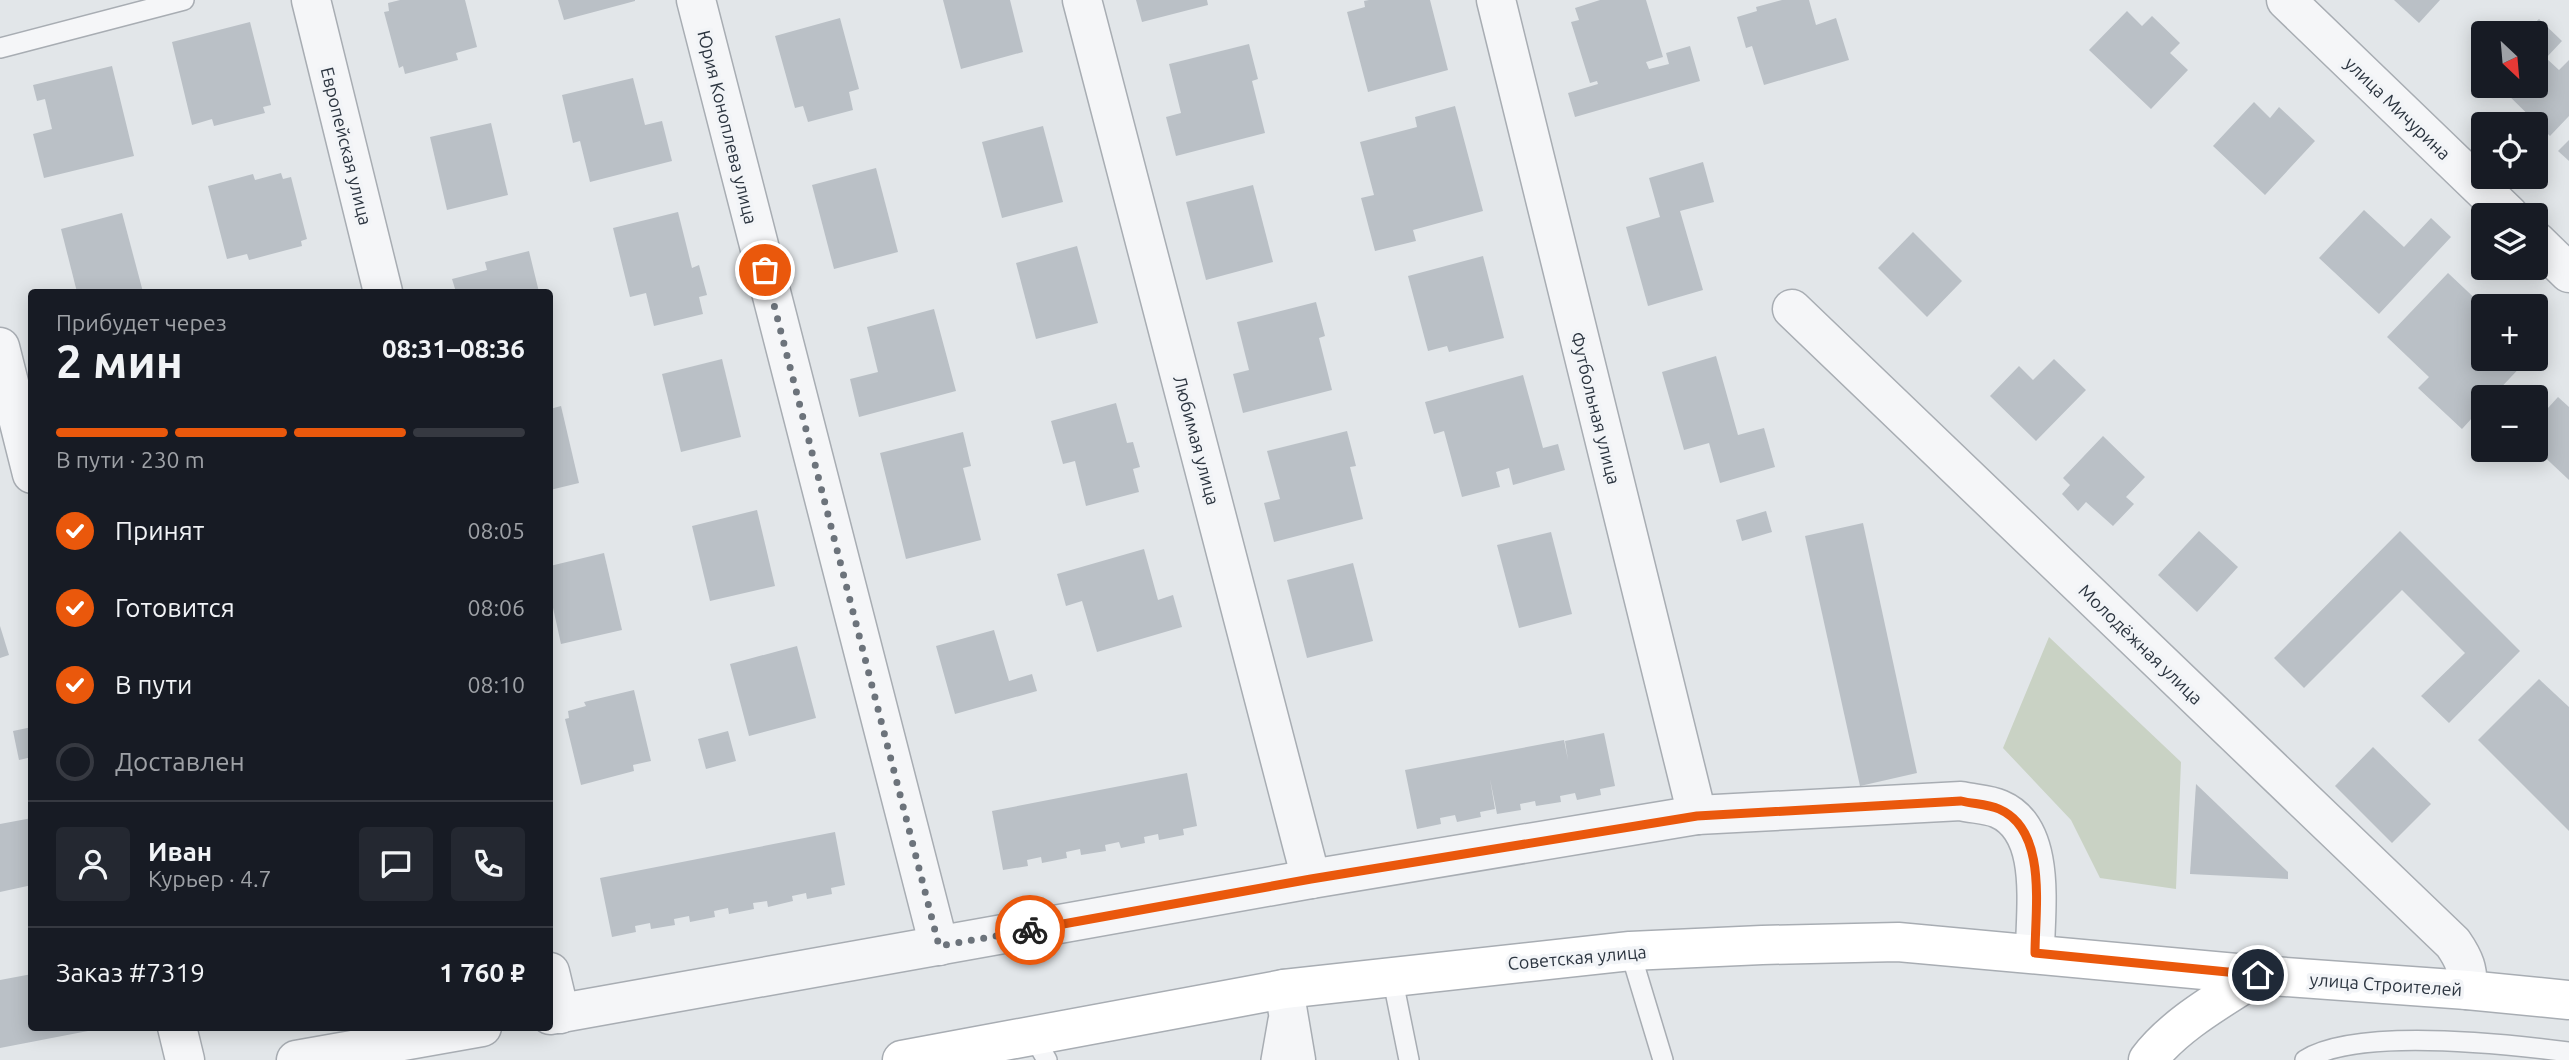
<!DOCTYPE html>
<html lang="ru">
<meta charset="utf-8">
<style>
body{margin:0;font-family:Ubuntu,sans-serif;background:#242831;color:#f1f3f6;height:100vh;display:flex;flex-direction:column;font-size:26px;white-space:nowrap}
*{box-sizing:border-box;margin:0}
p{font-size:23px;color:#9ea1a6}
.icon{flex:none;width:38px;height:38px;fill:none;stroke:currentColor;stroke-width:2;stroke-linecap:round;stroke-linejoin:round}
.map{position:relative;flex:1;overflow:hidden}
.side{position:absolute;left:28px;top:289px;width:525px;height:742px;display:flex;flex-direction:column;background:#171b24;border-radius:7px;box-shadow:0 4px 18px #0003}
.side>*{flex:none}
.needle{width:46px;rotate:154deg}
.buttons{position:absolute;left:2471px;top:21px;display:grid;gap:14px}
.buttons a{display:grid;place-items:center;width:77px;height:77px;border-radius:7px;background:#171b24;box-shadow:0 4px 18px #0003;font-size:35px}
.pin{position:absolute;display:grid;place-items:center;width:60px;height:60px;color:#fff;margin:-30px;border:4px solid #fff;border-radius:50%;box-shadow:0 2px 7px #0007}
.courier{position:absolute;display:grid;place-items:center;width:70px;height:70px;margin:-35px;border:5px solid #ea580c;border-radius:50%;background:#fff;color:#222;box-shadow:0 2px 9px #0007}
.overview em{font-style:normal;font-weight:700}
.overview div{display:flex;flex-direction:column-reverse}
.overview{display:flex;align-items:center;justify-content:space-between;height:119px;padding:0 28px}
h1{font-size:46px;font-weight:700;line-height:52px}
.bar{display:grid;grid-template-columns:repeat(4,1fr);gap:10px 7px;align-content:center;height:84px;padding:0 28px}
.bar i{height:9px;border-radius:5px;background:#363941}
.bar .active{background:#ea580c}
.bar p{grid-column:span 4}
.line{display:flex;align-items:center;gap:18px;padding:0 28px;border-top:2px solid #363941}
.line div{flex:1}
.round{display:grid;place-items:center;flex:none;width:74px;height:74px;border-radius:7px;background:#242831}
ol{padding:0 28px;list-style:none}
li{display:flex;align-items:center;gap:21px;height:77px}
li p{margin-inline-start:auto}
li .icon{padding:7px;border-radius:50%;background:#ea580c;color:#fff;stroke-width:4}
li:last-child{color:#9ea1a6}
li i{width:38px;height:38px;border:4px solid #363941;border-radius:50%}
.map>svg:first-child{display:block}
.green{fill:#c9d2c4}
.building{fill:#bac0c6}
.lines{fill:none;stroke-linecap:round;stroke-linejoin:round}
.lane-casing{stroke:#a8adb3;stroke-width:22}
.street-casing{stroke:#a8adb3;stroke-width:41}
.secondary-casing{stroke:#a8adb3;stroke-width:41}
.lane{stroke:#f5f6f8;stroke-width:19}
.street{stroke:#f5f6f8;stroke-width:38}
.secondary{stroke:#fff;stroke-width:38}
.done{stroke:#6c737b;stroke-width:7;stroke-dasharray:0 12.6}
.route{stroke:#ea580c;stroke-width:9}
.labels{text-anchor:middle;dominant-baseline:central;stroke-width:7;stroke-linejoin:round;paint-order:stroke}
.street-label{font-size:18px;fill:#2c3540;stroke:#f2f4f7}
</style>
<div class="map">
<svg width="2569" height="1060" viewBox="0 0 2569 1060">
<rect width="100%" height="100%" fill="#e2e6e9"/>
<!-- green -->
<polygon class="green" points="2049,637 2181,762 2176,889 2100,878 2071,820 2003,748"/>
<!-- building -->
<g class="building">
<polygon points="400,0 465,0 477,47 456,53 458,60 405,74 403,66 399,68 384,12 389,11 388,3"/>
<polygon points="558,0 635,0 635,1 564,20"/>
<polygon points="943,0 1010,0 1023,52 961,69"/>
<polygon points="1136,0 1207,0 1208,5 1142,22"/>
<polygon points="1369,0 1430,0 1448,70 1368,92 1347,12 1365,7 1364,1"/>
<polygon points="1600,0 1646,0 1663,57 1646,62 1649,69 1669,64 1666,53 1690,46 1700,81 1575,117 1568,93 1598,84 1597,81 1590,83 1571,22 1579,20 1575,8"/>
<polygon points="1782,0 1809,0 1816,25 1836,18 1849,60 1764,85 1752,46 1746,48 1737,17 1757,11 1756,7"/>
<polygon points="2394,0 2440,0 2419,23"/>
<polygon points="2127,11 2142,26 2152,16 2180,43 2170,53 2188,70 2151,109 2089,50"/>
<polygon points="840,18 859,89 849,92 853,110 808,122 803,106 795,108 775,36"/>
<polygon points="2539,19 2562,41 2546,58 2559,70 2569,60 2569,116 2550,136 2499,86 2536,86 2536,33 2524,33"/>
<polygon points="250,22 271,105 263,107 265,113 214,126 212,119 192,125 172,42"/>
<polygon points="1249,44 1258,79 1252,81 1265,133 1176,156 1166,117 1181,113 1169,64"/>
<polygon points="112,66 134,156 44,178 33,134 52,129 45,99 37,101 33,85"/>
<polygon points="633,78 645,125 662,121 672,161 590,182 580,141 573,143 562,95"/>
<polygon points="2254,102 2270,118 2279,107 2315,141 2265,195 2213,146"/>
<polygon points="1455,106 1483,211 1413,230 1416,241 1375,251 1361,198 1374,195 1360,142 1417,127 1415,117"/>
<polygon points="491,123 508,195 447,210 430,137"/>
<polygon points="1043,126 1063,202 1002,218 982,142"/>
<polygon points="2569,140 2569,161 2558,151"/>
<polygon points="1703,162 1714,202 1680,211 1703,290 1648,306 1626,227 1660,217 1649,178"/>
<polygon points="876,168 898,252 834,269 812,185"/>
<polygon points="281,173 283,179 291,177 307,239 301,241 302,246 249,260 247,254 227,259 208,186 253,174 255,180"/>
<polygon points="1253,185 1273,262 1206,280 1186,202"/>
<polygon points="2364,210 2404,247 2431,218 2451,237 2379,314 2319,258"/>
<polygon points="678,212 692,268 699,265 707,295 699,297 703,314 654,326 646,293 630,297 613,228"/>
<polygon points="122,213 143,292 77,292 61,229"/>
<polygon points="1913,232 1962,281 1927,317 1878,268"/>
<polygon points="1077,246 1098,323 1036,339 1016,263"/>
<polygon points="529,251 539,292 456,292 452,279 487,270 485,262"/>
<polygon points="1483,256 1504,338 1449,352 1447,346 1428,351 1408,276"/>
<polygon points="2448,273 2483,306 2483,359 2528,359 2492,397 2483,397 2483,406 2462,429 2418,388 2429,377 2387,337"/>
<polygon points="1316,302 1325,336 1319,338 1332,390 1243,413 1233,374 1249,370 1237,322"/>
<polygon points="934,309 956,391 859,417 850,379 878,372 867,327"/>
<polygon points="1716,356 1738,435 1764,428 1775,467 1720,483 1709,443 1684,450 1662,372"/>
<polygon points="722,359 741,437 681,452 662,374"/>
<polygon points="2054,359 2086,390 2036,441 1990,396 2019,366 2033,380"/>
<polygon points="1523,375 1543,448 1558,444 1565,470 1513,485 1509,468 1496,472 1500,487 1462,497 1444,431 1434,434 1425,402"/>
<polygon points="2558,397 2569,407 2569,480 2536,449 2536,421"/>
<polygon points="1116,403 1127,443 1133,442 1140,467 1133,469 1139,492 1086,506 1075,461 1063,464 1051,421"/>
<polygon points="561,406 579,483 550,490 550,409"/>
<polygon points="1347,431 1356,466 1350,467 1363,519 1274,542 1264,503 1280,499 1267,451"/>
<polygon points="963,432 971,466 963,468 981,540 906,559 880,453"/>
<polygon points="2103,436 2145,477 2126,497 2134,504 2113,526 2086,502 2078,511 2062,494 2070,485 2063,478"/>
<polygon points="757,510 775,586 710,601 692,526"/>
<polygon points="1766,511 1772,532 1742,541 1736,520"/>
<polygon points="1863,523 1917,773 1860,786 1805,536"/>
<polygon points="2199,531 2238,567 2197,612 2158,575"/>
<polygon points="2400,531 2520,651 2449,723 2421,696 2465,653 2402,590 2304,688 2274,658"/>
<polygon points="1551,532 1572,614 1519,628 1497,545"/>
<polygon points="1144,549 1158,600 1173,595 1182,627 1097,652 1082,601 1066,606 1057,574"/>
<polygon points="604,553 622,630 561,644 550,594 550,566"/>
<polygon points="1353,563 1373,641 1307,658 1287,580"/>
<polygon points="0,626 9,655 0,658"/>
<polygon points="994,630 1009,681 1032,674 1037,691 955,714 936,646"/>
<polygon points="797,646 816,718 749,736 730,664"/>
<polygon points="2539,679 2569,707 2569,831 2478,740"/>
<polygon points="634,690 651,761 633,765 634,771 581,785 565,719 569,718 568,711 586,706 584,702"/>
<polygon points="32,727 32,757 19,760 13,731"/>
<polygon points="728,731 736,761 706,769 698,739"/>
<polygon points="1604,733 1615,786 1600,789 1601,795 1577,800 1575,793 1560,796 1561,802 1536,806 1535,801 1520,804 1521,810 1497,814 1490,779 1495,809 1480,812 1481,817 1457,822 1455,815 1440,818 1441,824 1417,829 1405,770 1564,740 1568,760 1565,741"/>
<polygon points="2373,747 2431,804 2392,843 2335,786"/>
<polygon points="1187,773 1197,826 1183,829 1184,835 1159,840 1158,834 1144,837 1145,843 1121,848 1119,842 1105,845 1106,851 1081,855 1080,849 1066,852 1067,858 1042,863 1041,857 1027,860 1028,866 1003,870 992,811"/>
<polygon points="2196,784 2288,872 2288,879 2190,874"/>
<polygon points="32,818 32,885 0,892 0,824"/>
<polygon points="835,832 845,885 831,888 832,894 807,899 806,893 792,896 793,901 768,907 767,901 753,903 754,909 729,914 728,908 714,911 715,917 690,922 689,916 674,919 675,925 651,929 650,923 635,926 636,932 612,937 600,878"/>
<polygon points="32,974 32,1027 87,1027 88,1031 0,1048 0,980"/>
</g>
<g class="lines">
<!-- lane casing -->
<g class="lane-casing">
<g id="lane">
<polyline points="0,48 184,0"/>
<polyline points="1630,951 1663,1060"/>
<polyline points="1392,976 1409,1060"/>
<polyline points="1033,1036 1047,1060"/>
<polyline points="1271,1060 1278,1020"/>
<path d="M2305,1060C2357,1027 2506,1044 2569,1052"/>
</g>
</g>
<!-- street casing -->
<g class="street-casing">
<g id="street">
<polyline points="311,0 383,292"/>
<polyline points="696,0 939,946"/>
<polyline points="1082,0 1311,879"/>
<polyline points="1496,0 1697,815"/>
<polyline points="2286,0 2509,215"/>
<polyline points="2536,241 2569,273"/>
<path d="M1792,309L2453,943C2464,959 2469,970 2467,990"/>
<polyline points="0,347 32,474"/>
<polyline points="550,972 560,1014"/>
<polyline points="1284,989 1296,1060"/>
<path d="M550,1015L1311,879L1697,815L1961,801C1973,804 1988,804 1999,809C2048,830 2035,910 2035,953"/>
<polyline points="177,1027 185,1060"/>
<polyline points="296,1060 482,1027"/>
</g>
</g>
<!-- secondary casing -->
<g class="secondary-casing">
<g id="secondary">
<polyline points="902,1060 1284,989 1630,951 1762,945 1898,942 2258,975 2467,990 2569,1000"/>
<path d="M2148,1060C2174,1025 2221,999 2258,975"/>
</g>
</g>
<!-- lane -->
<use href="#lane" class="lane"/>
<!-- street -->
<use href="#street" class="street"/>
<!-- secondary -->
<use href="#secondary" class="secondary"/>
</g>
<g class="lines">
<!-- done -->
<polyline class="done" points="765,270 939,946 1030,930"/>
<!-- route -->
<path class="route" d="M1030,930L1311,879L1697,816L1961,801C1973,804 1988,804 1999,809C2048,830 2035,910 2035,953L2258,975"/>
</g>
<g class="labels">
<!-- street labels -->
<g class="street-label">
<text transform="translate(2398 108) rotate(44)">улица Мичурина</text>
<text transform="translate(728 127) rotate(76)">Юрия Коноплева улица</text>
<text transform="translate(347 146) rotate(76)">Европейская улица</text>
<text transform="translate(1596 408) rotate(76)">Футбольная улица</text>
<text transform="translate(1197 440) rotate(75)">Любимая улица</text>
<text transform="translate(2141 644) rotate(44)">Молодёжная улица</text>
<text transform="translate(1577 957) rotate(-5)">Советская улица</text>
<text transform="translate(2386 984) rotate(4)">улица Строителей</text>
</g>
</g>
</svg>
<div class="buttons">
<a><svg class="needle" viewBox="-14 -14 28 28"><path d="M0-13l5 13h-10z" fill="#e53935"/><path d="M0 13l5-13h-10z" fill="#9ea1a6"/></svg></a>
<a><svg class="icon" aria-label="locate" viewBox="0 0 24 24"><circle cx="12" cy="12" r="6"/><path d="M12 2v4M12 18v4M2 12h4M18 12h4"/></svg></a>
<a><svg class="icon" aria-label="layers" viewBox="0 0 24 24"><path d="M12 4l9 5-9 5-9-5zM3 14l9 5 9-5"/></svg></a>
<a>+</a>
<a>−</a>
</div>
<div class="pin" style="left:765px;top:270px;background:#ea580c"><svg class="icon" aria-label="bag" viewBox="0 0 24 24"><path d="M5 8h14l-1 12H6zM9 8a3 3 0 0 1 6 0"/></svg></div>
<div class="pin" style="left:2258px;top:975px;background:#1f2937"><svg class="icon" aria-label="home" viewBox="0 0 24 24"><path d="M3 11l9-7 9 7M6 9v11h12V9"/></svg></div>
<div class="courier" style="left:1030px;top:930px"><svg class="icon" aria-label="bike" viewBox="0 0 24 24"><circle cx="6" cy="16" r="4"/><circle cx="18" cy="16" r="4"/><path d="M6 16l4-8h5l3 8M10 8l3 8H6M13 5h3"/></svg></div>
<section class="side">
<div class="overview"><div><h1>2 мин</h1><p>Прибудет через</p></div><em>08:31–08:36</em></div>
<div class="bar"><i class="active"></i><i class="active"></i><i class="active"></i><i></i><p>В пути · 230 m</p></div>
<ol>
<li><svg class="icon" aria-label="check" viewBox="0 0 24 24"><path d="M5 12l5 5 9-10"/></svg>Принят<p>08:05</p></li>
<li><svg class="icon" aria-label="check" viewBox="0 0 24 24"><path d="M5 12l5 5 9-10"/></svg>Готовится<p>08:06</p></li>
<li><svg class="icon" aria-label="check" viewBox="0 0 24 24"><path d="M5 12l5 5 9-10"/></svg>В пути<p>08:10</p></li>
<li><i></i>Доставлен</li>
</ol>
<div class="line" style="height:126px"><a class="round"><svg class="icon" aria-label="person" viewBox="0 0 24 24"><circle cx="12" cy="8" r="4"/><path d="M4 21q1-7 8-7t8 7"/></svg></a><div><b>Иван</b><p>Курьер · 4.7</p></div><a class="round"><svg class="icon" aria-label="chat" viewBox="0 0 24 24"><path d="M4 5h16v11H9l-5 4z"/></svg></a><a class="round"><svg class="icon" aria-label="phone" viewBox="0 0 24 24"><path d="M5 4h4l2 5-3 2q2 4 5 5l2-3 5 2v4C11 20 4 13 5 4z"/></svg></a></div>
<div class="line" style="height:91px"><div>Заказ #7319</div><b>1 760 ₽</b></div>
</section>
</div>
